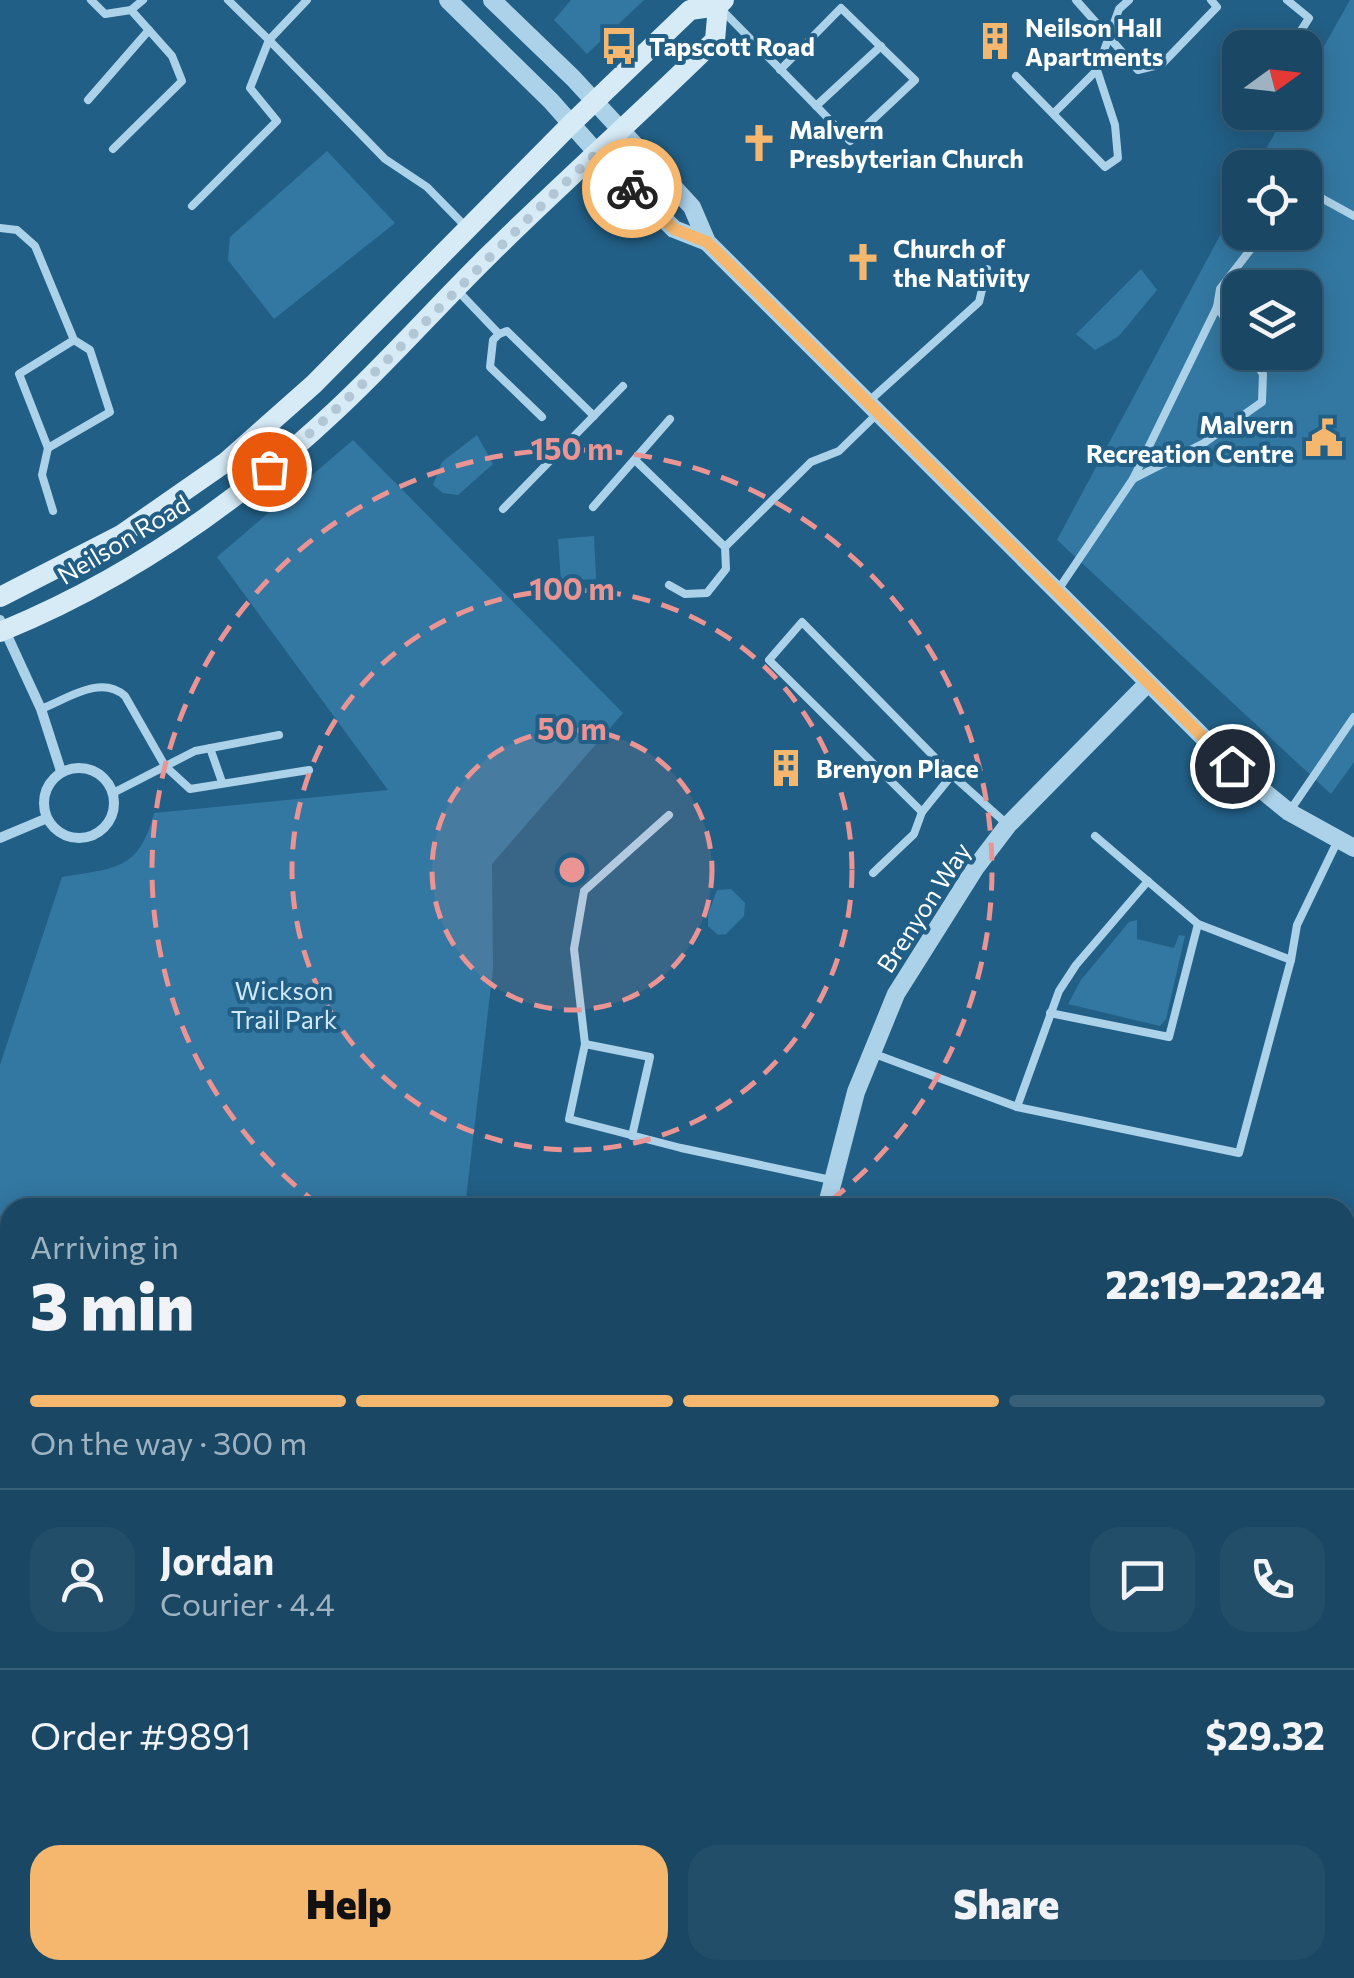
<!DOCTYPE html>
<meta charset="utf-8">
<style>
body{margin:0;font-family:Commissioner,sans-serif;background:#234e6a;color:#f1f3f6;height:100vh;display:flex;flex-direction:column;font-size:38px;white-space:nowrap}
*{box-sizing:border-box;margin:0}
p{font-size:32px;color:#9fb2bf}
.icon{flex:none;width:55px;height:55px;fill:none;stroke:currentColor;stroke-width:2;stroke-linecap:round;stroke-linejoin:round}
.map{position:relative;flex:1;overflow:hidden}
.drawer{position:absolute;left:0px;top:1198px;width:1355px;height:782px;display:flex;flex-direction:column;background:#1a4764;border-radius:30px 30px 0 0;box-shadow:0 5px 25px #0003,0 0 0 2px #385f78}
.drawer>*{flex:none}
.needle{width:65px;rotate:75deg}
.controls{position:absolute;left:1222px;top:30px;display:grid;gap:20px}
.controls a{display:grid;place-items:center;width:100px;height:100px;border-radius:20px;background:#1a4764;box-shadow:0 5px 25px #0003,0 0 0 2px #385f78;font-size:50px}
.pin{position:absolute;display:grid;place-items:center;width:85px;height:85px;color:#fff;margin:-42px;border:5px solid #fff;border-radius:50%;box-shadow:0 2px 10px #0007}
.courier{position:absolute;display:grid;place-items:center;width:100px;height:100px;margin:-50px;border:8px solid #f5b76e;border-radius:50%;background:#fff;color:#222;box-shadow:0 2px 12px #0007}
.overview em{font-style:normal;font-weight:800}
.overview div{display:flex;flex-direction:column-reverse}
.overview{display:flex;align-items:center;justify-content:space-between;height:170px;padding:0 30px}
h1{font-size:65px;font-weight:800;line-height:75px}
.bar{display:grid;grid-template-columns:repeat(4,1fr);gap:15px 10px;align-content:center;height:120px;padding:0 30px}
.bar i{height:12px;border-radius:8px;background:#385f78}
.bar .active{background:#f5b76e}
.bar p{grid-column:span 4}
.line{display:flex;align-items:center;gap:25px;padding:0 30px;border-top:2px solid #385f78}
.line div{flex:1}
.round{display:grid;place-items:center;flex:none;width:105px;height:105px;border-radius:30px;background:#234e6a}
.cta{display:flex;gap:20px;margin-top:auto;padding:20px 30px}
.cta a{flex:1;height:115px;border-radius:30px;background:#f5b76e;color:#111;font-size:40px;font-weight:800;line-height:115px;text-align:center}
.cta a+a{background:#234e6a;color:#f1f3f6}
.map>svg:first-child{display:block}
.green{fill:#3378a2;fill-rule:evenodd}
.lines{fill:none;stroke-linecap:round;stroke-linejoin:round}
.service{stroke:#acd2e9;stroke-width:8}
.minor{stroke:#acd2e9;stroke-width:10}
.tertiary{stroke:#acd2e9;stroke-width:18}
.secondary{stroke:#d7ebf7;stroke-width:20}
.done{stroke:#b2c7d5;stroke-width:10;stroke-dasharray:0 18}
.route{stroke:#f5b76e;stroke-width:12}
.ring{fill:none;stroke:#ea9494;stroke-width:5;stroke-dasharray:18 12}
.labels{text-anchor:middle;dominant-baseline:central;stroke-width:8;stroke-linejoin:round;paint-order:stroke}
.poi-label{font-size:25px;font-weight:bold;fill:#fff;stroke:#225f86;text-anchor:start}
.street-label{font-size:25px;fill:#fff;stroke:#225f86}
.park-label{font-size:25px;fill:#d0e8f7;stroke:#225f86}
.centre{fill:#ea9494;stroke:#225f86;stroke-width:5}
.ring-label{font-size:30px;text-anchor:middle;font-weight:bold;fill:#ea9494;stroke:#225f86;stroke-width:8;stroke-linejoin:round;paint-order:stroke}
</style>
<div class="map">
<svg width="1354" height="1978" viewBox="0 0 1354 1978">
<rect width="100%" height="100%" fill="#225f86"/>
<!-- green -->
<g class="green">
<polygon points="571,0 644,0 587,54 554,20"/>
<path d="M1350,0H1354V762L1331,794L1057,540L1240,198V232H1305V168L1256,167L1286,113L1305,112V80ZM1240,288H1305V352H1240Z"/>
<polygon points="327,151 395,223 274,319 228,260 230,237"/>
<polygon points="1141,269 1157,290 1119,336 1095,350 1076,334"/>
<polygon points="477,435 493,464 458,495 443,493 433,485 442,462"/>
<path d="M353,440L623,713L492,864L493,969L465,1207L10,1208V1289L0,1292V1065L62,877C115,868 139,871 154,813L388,790L217,557Z"/>
<polygon points="594,536 596,579 561,581 558,539"/>
<polygon points="731,889 745,903 744,916 726,934 718,935 708,926 708,914 717,890"/>
<polygon points="1137,920 1137,939 1174,948 1179,935 1185,936 1166,1019 1160,1026 1068,1004 1081,980 1129,922"/>
</g>
<g class="lines">
<!-- service -->
<g class="service">
<polyline points="91,0 105,14 131,10 143,0"/>
<polyline points="307,0 269,40 385,159 427,187 468,229"/>
<polyline points="1076,0 1138,70 1162,64 1217,7 1211,0"/>
<polyline points="1287,0 1309,18 1290,48"/>
<path d="M723,11C765,54 808,97 850,141L915,80L841,8L780,70"/>
<polyline points="1016,76 1105,167 1118,158 1115,125 1097,70"/>
<polyline points="88,100 149,30"/>
<polyline points="816,106 881,46"/>
<polyline points="1055,112 1097,70 1119,9 1129,0"/>
<polyline points="113,149 182,81 172,56 131,10"/>
<polyline points="1305,189 1354,216"/>
<polyline points="192,206 277,121 250,88 269,40 228,0"/>
<polyline points="0,228 17,230 35,246 74,340 90,350 110,412 48,448 19,374 74,340"/>
<polyline points="457,290 499,334 507,331 594,416"/>
<polyline points="1217,307 1240,340"/>
<polyline points="499,334 493,340 490,367 542,417"/>
<polyline points="868,402 979,302 987,269"/>
<polyline points="48,448 42,475 53,511"/>
<polyline points="635,460 725,547 726,569 707,593 685,594 669,585"/>
<polyline points="1133,479 1204,443 1262,402 1263,374 1248,352"/>
<polyline points="593,507 670,419"/>
<polyline points="503,509 623,386"/>
<polyline points="725,547 811,462 839,451 878,413"/>
<polyline points="1058,590 1133,479 1217,307 1220,289 1264,232"/>
<path d="M41,709C67,699 101,674 125,696L165,766L190,789L309,770"/>
<polyline points="210,748 222,782"/>
<polyline points="113,793 195,751 279,735"/>
<polyline points="922,812 769,660 802,622 952,775 1008,825"/>
<polyline points="1289,812 1354,717"/>
<polyline points="669,815 584,891 574,949 585,1044 569,1119 681,1148 831,1180"/>
<polyline points="1095,836 1198,924 1291,960"/>
<polyline points="873,873 914,834 922,812 952,775"/>
<polyline points="1050,1013 1169,1037 1198,924"/>
<polyline points="585,1044 650,1057 632,1136"/>
<polyline points="872,1053 1017,1107 1239,1153 1291,960 1297,925 1338,840"/>
<polyline points="1017,1107 1059,991 1076,965 1148,881"/>
<polyline points="1345,1269 1354,1271"/>
<polyline points="526,1970 534,1978"/>
</g>
<!-- minor -->
<g class="minor">
<polyline points="0,620 41,709 61,771"/>
<circle cx="79" cy="803" r="35"/>
<polyline points="0,838 45,819"/>
<polyline points="1345,1541 1354,1503"/>
<polyline points="1345,1678 1354,1680"/>
<polyline points="0,1824 10,1829"/>
<polyline points="1345,1898 1354,1899"/>
<polyline points="214,1970 219,1978"/>
<polyline points="1136,1978 1148,1970"/>
</g>
<!-- tertiary -->
<g class="tertiary">
<polyline points="448,0 551,101 597,153 674,229 707,242"/>
<polyline points="492,0 573,78 692,207 707,242 1232,766 1289,812 1354,848"/>
<polyline points="826,1208 856,1092 896,994 976,867 1008,825 1147,684"/>
<polyline points="0,1882 10,1864"/>
<polyline points="1083,1970 1088,1978"/>
<polyline points="660,1978 662,1970"/>
</g>
<!-- secondary -->
<g class="secondary">
<polyline points="0,597 121,535 226,462 314,384 572,123 690,10 718,6 724,0"/>
<path d="M0,632C125,581 236,504 334,412C388,362 437,306 489,255C563,182 641,113 715,40L718,6"/>
</g>
</g>
<g class="lines">
<!-- done -->
<path class="done" d="M269,469C385,371 485,256 597,153L632,188"/>
<!-- route -->
<polyline class="route" points="632,188 674,229 707,242 1232,766"/>
</g>
<!-- distance rings -->
<circle cx="572" cy="870" r="140" fill="#ea9494" fill-opacity=".12"/>
<g class="ring">
<circle cx="572" cy="870" r="140"/>
<circle cx="572" cy="870" r="280"/>
<path d="M319 1205A420 420 0 1 1 825 1205"/>
</g>
<!-- icons -->
<defs>
<g id="building-bare" transform="scale(3)"><path d="M-4-6H4V6H1V3H-1V6H-4ZM-2.5-4.3h1.7v1.8h-1.7ZM.8-4.3h1.7v1.8H.8ZM-2.5-1h1.7V.8h-1.7ZM.8-1h1.7V.8H.8Z" fill="#f5b76e" stroke="#225f86" stroke-width="2.5" paint-order="stroke"/></g>
<g id="bus-bare" transform="scale(3)"><path d="M-5-6H5V4H4V6H2V4H-2V6H-4V4H-5ZM-3.5-4V0h7V-4ZM-3.5 1.2v1.5H-2V1.2ZM2 1.2v1.5H3.5V1.2Z" fill="#f5b76e" stroke="#225f86" stroke-width="2.5" paint-order="stroke"/></g>
<g id="church-bare" transform="scale(3)"><path d="M-1.2-6h2.4v3.5h3.3v2.4h-3.3V6h-2.4V-.1h-3.3v-2.4h3.3Z" fill="#f5b76e" stroke="#225f86" stroke-width="2.5" paint-order="stroke"/></g>
<g id="civic-bare" transform="scale(3)"><path d="M-.6-6.5H3V-4.5H.6V-3L4-1V1h2V6H-6V1h2V-1L-.6-3ZM-1.2 2.5V6h2.4V2.5Z" fill="#f5b76e" stroke="#225f86" stroke-width="2.5" paint-order="stroke"/></g>
</defs>
<g fill-rule="evenodd">
<use href="#building-bare" x="995" y="41"/>
<use href="#bus-bare" x="619" y="46"/>
<use href="#church-bare" x="759" y="143"/>
<use href="#church-bare" x="863" y="262"/>
<use href="#civic-bare" x="1324" y="438"/>
<use href="#building-bare" x="786" y="768"/>
</g>
<g class="labels">
<!-- poi labels -->
<g class="poi-label">
<text x="1025" y="27">Neilson Hall<tspan x="1025" dy="29">Apartments</tspan></text>
<text x="649" y="46">Tapscott Road</text>
<text x="789" y="129">Malvern<tspan x="789" dy="29">Presbyterian Church</tspan></text>
<text x="893" y="248">Church of<tspan x="893" dy="29">the Nativity</tspan></text>
<text x="1294" y="424" text-anchor="end">Malvern<tspan x="1294" dy="29">Recreation Centre</tspan></text>
<text x="816" y="768">Brenyon Place</text>
</g>
<!-- street labels -->
<g class="street-label">
<text transform="translate(123 539) rotate(-31)">Neilson Road</text>
<text transform="translate(923 907) rotate(-57)">Brenyon Way</text>
</g>
<!-- park labels -->
<g class="park-label">
<text x="284" y="990">Wickson<tspan x="284" dy="29">Trail Park</tspan></text>
</g>
</g>
<circle cx="572" cy="870" r="15" class="centre"/>
<g class="ring-label">
<text x="572" y="460">150 m</text>
<text x="572" y="600">100 m</text>
<text x="572" y="740">50 m</text>
</g>
</svg>
<div class="controls">
<a><svg class="needle" viewBox="-14 -14 28 28"><path d="M0-13l5 13h-10z" fill="#e53935"/><path d="M0 13l5-13h-10z" fill="#9fb2bf"/></svg></a>
<a><svg class="icon" aria-label="locate" viewBox="0 0 24 24"><circle cx="12" cy="12" r="6"/><path d="M12 2v4M12 18v4M2 12h4M18 12h4"/></svg></a>
<a><svg class="icon" aria-label="layers" viewBox="0 0 24 24"><path d="M12 4l9 5-9 5-9-5zM3 14l9 5 9-5"/></svg></a>
</div>
<div class="pin" style="left:269px;top:469px;background:#ea580c"><svg class="icon" aria-label="bag" viewBox="0 0 24 24"><path d="M5 8h14l-1 12H6zM9 8a3 3 0 0 1 6 0"/></svg></div>
<div class="pin" style="left:1232px;top:766px;background:#1f2937"><svg class="icon" aria-label="home" viewBox="0 0 24 24"><path d="M3 11l9-7 9 7M6 9v11h12V9"/></svg></div>
<div class="courier" style="left:632px;top:188px"><svg class="icon" aria-label="bike" viewBox="0 0 24 24"><circle cx="6" cy="16" r="4"/><circle cx="18" cy="16" r="4"/><path d="M6 16l4-8h5l3 8M10 8l3 8H6M13 5h3"/></svg></div>
<section class="drawer">
<div class="overview"><div><h1>3 min</h1><p>Arriving in</p></div><em>22:19–22:24</em></div>
<div class="bar"><i class="active"></i><i class="active"></i><i class="active"></i><i></i><p>On the way · 300 m</p></div>
<div class="line" style="height:180px"><a class="round"><svg class="icon" aria-label="person" viewBox="0 0 24 24"><circle cx="12" cy="8" r="4"/><path d="M4 21q1-7 8-7t8 7"/></svg></a><div><b>Jordan</b><p>Courier · 4.4</p></div><a class="round"><svg class="icon" aria-label="chat" viewBox="0 0 24 24"><path d="M4 5h16v11H9l-5 4z"/></svg></a><a class="round"><svg class="icon" aria-label="phone" viewBox="0 0 24 24"><path d="M5 4h4l2 5-3 2q2 4 5 5l2-3 5 2v4C11 20 4 13 5 4z"/></svg></a></div>
<div class="line" style="height:130px"><div>Order #9891</div><b>$29.32</b></div>
<div class="cta"><a>Help</a><a>Share</a></div>
</section>
</div>
